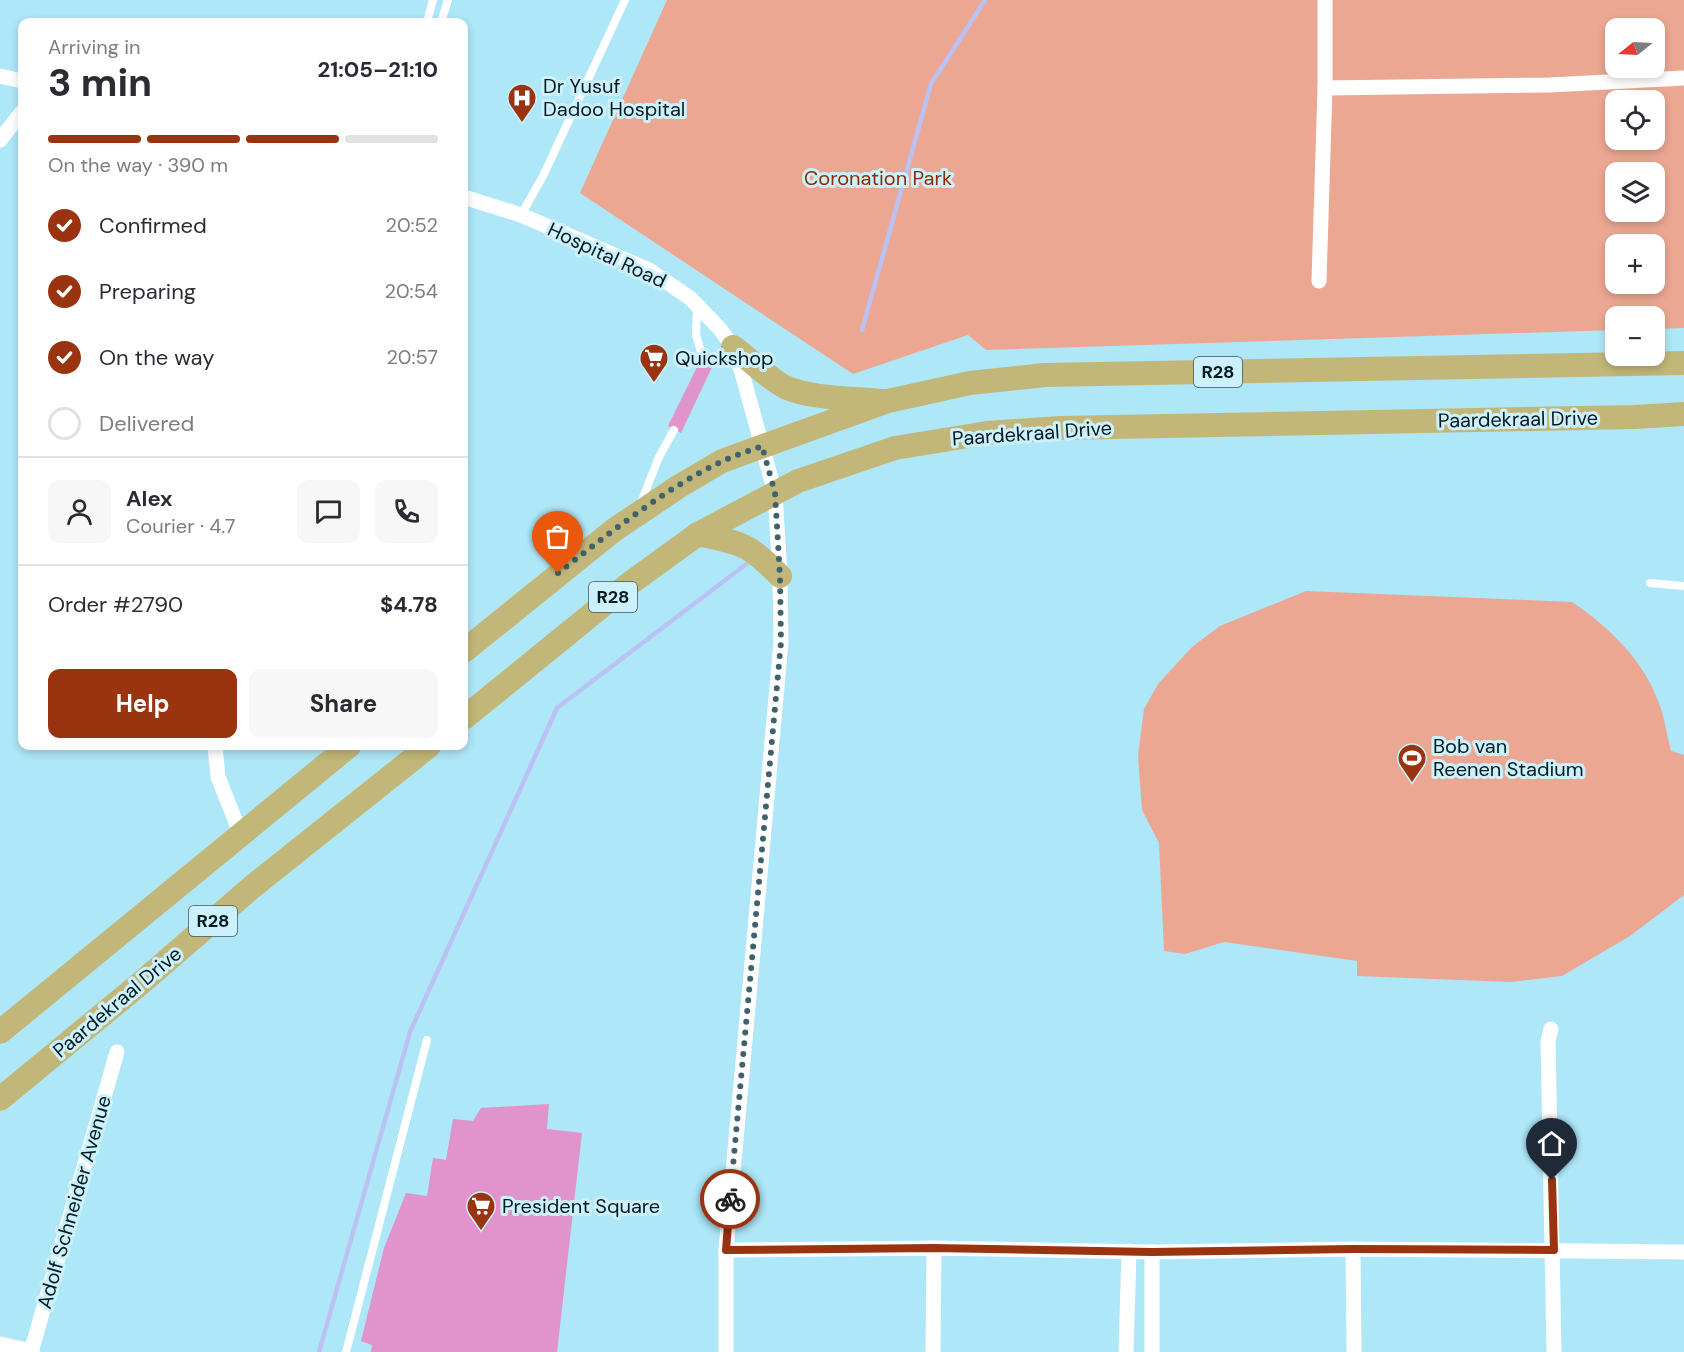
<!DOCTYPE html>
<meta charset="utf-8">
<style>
body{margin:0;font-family:"DM Sans",sans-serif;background:#f7f7f7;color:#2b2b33;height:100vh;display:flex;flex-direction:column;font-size:22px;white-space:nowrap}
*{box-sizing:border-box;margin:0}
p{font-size:20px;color:#7c7c81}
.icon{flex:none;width:33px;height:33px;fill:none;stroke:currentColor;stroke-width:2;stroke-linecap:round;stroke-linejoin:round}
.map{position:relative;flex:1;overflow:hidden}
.side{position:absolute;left:18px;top:18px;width:450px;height:732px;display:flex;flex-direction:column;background:#fff;border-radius:12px;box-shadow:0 3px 9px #0003}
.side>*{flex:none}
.needle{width:39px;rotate:252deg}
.tools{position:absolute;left:1605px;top:18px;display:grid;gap:12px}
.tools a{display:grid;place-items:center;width:60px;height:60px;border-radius:12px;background:#fff;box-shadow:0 3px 9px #0003;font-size:30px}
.pin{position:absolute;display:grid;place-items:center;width:51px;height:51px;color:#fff;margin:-62px -26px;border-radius:50% 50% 50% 0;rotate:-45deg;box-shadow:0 0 6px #0007}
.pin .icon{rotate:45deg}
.courier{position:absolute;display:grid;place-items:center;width:60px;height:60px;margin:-30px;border:4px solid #9a330f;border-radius:50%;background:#fff;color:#222;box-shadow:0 2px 8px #0007}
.head em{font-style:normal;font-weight:700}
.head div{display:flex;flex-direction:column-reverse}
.head{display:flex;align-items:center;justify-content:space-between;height:102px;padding:0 30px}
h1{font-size:39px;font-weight:700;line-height:45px}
.bar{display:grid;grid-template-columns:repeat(4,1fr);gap:9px 6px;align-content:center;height:72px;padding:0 30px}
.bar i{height:8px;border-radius:4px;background:#e1e1e2}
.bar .active{background:#9a330f}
.bar p{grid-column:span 4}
.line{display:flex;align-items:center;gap:15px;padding:0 30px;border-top:2px solid #e1e1e2}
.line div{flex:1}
.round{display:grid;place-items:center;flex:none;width:63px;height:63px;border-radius:12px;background:#f7f7f7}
ol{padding:0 30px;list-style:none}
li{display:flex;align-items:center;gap:18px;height:66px}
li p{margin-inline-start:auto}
li .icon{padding:6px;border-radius:50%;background:#9a330f;color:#fff;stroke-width:4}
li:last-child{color:#7c7c81}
li i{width:33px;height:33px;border:3px solid #e1e1e2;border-radius:50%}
.primary-button{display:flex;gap:12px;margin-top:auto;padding:12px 30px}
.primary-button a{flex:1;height:69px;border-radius:12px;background:#9a330f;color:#fff;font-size:24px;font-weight:700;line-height:69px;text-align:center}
.primary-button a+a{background:#f7f7f7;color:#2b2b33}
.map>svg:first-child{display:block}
.green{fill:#eca792;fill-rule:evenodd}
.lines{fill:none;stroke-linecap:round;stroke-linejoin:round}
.stream{stroke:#bac2f4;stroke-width:4.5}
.building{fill:#e193cb}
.lane{stroke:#fff;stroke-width:8}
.street{stroke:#fff;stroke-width:15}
.primary{stroke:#c2b778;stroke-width:24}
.done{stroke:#3f626c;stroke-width:6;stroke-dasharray:0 10.8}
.route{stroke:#9a330f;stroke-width:8}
.labels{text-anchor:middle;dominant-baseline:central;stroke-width:6;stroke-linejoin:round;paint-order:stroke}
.shield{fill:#ccf1fc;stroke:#405a62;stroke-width:1.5}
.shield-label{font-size:18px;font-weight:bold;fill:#041a20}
.poi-label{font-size:20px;fill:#041a20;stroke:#ccf1fc;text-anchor:start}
.park-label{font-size:20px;fill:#932900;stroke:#ccf1fc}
.street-label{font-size:20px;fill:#041a20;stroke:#ccf1fc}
</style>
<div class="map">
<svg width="1684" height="1352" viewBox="0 0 1684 1352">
<rect width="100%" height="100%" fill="#aee7f8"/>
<!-- green -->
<g class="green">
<path d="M667,0H1684V328L1655,329L1654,316H1616L1615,330L986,350L968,335L853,374L580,193ZM1616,28H1654V68H1616ZM1616,100H1654V140H1616ZM1616,172H1654V212H1616ZM1616,244H1654V284H1616Z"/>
<path d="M1306,591L1572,602C1609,627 1645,661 1660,706C1665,720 1667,736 1671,751L1684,755V895L1630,936L1562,976L1510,982L1357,976V961L1224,942L1185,954L1164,951L1159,843L1142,810L1138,756L1144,709L1158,684L1192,647L1220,626Z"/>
</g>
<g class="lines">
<!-- stream -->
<g class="stream">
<polyline points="862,330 931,84 985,0"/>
<polyline points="319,1352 410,1032 557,708 749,562"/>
</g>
</g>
<!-- building -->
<g class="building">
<polygon points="700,361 712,367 681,433 668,426"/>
<polygon points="549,1104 547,1129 582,1133 557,1352 371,1352 372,1345 361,1341 384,1248 406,1193 427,1196 433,1158 446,1160 453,1119 473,1121 481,1108"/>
</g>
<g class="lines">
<!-- lane -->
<g class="lane">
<polyline points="427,22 433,0"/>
<polyline points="441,22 448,0"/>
<polyline points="521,215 543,176 625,0"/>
<polyline points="697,308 696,335 704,362"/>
<polyline points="640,505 659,457 674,430"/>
<polyline points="1650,583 1684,586"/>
<polyline points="346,1352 427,1040"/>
</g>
<!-- street -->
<g class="street">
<polyline points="0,76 22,81"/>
<polyline points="1325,88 1550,85 1684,78"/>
<polyline points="0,140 22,112"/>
<polyline points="464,197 521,215 649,270 690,298 720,329 733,347 742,373 775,493 780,576 781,642 726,1250 726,1352"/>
<polyline points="1319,281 1325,88 1325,0"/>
<polyline points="215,746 218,777 241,835"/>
<polyline points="1551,1029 1548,1041 1554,1352"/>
<polyline points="1353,1249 1354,1352"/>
<polyline points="726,1250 934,1248 1152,1252 1353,1249 1684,1252"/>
<polyline points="1152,1252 1152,1352"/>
<polyline points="0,1344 32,1351"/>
<polyline points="31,1352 117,1052"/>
<polyline points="933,1352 934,1248"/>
<polyline points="1126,1352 1129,1251"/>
</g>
<!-- primary -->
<g class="primary">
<path d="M733,347C750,359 766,377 785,387C811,399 854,398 883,401"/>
<path d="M698,534C742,544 747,542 780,576"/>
<polyline points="464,651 614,530 678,487 722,461 888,401 970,383 1045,375 1684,363"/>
<polyline points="464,718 629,584 698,534 798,481 895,448 987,433 1060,428 1635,417 1684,414"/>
<polyline points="0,1032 349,746"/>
<polyline points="0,1099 141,983 252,887 429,746"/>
</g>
</g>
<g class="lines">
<!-- done -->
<path class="done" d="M558,573C606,536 668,486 723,461C736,455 749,451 762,446L775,493L780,576L781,642L730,1199"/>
<!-- route -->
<polyline class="route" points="730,1199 726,1250 934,1248 1152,1252 1353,1249 1554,1250 1552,1180"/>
</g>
<!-- icons -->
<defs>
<g id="hospital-pin" transform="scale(1.5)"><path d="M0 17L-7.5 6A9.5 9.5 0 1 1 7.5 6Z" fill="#9a330f" stroke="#ccf1fc"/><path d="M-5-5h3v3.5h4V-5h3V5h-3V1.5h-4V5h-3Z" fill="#fff"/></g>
<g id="supermarket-pin" transform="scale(1.5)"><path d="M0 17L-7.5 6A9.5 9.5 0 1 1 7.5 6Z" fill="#9a330f" stroke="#ccf1fc"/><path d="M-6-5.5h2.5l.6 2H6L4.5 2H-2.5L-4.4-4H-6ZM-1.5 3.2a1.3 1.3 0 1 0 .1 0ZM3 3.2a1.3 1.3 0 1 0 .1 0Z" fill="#fff"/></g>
<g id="stadium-pin" transform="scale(1.5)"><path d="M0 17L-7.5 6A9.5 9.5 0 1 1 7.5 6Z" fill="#9a330f" stroke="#ccf1fc"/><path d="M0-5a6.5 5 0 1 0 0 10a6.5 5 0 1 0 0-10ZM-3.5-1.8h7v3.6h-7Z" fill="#fff"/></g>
</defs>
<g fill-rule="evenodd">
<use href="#hospital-pin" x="522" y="98"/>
<use href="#supermarket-pin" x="654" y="358"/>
<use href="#stadium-pin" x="1412" y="758"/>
<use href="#supermarket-pin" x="481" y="1206"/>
</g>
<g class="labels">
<!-- shield labels -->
<g class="shield">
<rect x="1194" y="357" width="48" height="30" rx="4.5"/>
<rect x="589" y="582" width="48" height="30" rx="4.5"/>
<rect x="189" y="906" width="48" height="30" rx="4.5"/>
</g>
<g class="shield-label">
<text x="1218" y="372">R28</text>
<text x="613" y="597">R28</text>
<text x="213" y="921">R28</text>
</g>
<!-- poi labels -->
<g class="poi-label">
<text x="543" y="86">Dr Yusuf<tspan x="543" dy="23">Dadoo Hospital</tspan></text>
<text x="675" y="358">Quickshop</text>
<text x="1433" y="746">Bob van<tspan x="1433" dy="23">Reenen Stadium</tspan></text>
<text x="502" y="1206">President Square</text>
</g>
<!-- park labels -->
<g class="park-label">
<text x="878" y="178">Coronation Park</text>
</g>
<!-- street labels -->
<g class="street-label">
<text transform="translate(607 255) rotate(25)">Hospital Road</text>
<text transform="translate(1518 419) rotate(-1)">Paardekraal Drive</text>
<text transform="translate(1032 433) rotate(-4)">Paardekraal Drive</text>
<text transform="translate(117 1002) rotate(-40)">Paardekraal Drive</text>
<text transform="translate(74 1202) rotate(-74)">Adolf Schneider Avenue</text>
</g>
</g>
</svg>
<div class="tools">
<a><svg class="needle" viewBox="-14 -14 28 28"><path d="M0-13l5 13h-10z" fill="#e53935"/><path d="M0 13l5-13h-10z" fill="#7c7c81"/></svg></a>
<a><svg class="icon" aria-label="locate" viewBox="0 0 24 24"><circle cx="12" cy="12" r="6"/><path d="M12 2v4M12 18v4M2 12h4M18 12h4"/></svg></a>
<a><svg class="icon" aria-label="layers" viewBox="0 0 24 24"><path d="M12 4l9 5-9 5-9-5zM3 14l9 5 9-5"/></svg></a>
<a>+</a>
<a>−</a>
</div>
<div class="pin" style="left:558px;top:573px;background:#ea580c"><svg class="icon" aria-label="bag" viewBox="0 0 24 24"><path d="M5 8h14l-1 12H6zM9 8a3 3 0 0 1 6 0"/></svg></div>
<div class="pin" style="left:1552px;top:1180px;background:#1f2937"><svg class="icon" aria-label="home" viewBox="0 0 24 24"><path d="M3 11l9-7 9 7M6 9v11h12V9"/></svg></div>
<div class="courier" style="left:730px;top:1199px"><svg class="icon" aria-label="bike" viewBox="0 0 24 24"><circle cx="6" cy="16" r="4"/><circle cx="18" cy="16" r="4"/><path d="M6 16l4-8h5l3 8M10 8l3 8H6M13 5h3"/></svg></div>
<section class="side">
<div class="head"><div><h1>3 min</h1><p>Arriving in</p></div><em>21:05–21:10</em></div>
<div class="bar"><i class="active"></i><i class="active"></i><i class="active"></i><i></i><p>On the way · 390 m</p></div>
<ol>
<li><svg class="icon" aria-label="check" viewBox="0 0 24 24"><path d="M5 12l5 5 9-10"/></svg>Confirmed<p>20:52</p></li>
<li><svg class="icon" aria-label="check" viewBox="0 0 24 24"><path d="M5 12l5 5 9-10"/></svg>Preparing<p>20:54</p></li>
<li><svg class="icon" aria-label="check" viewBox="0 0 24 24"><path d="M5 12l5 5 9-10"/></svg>On the way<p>20:57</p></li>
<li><i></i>Delivered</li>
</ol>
<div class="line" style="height:108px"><a class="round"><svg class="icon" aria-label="person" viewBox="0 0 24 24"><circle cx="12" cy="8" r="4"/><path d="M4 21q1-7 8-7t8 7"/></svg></a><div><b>Alex</b><p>Courier · 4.7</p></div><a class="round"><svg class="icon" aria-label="chat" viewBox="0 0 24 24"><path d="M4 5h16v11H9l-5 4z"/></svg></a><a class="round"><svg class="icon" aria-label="phone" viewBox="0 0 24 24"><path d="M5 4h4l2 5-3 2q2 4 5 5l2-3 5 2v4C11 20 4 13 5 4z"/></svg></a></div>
<div class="line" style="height:78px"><div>Order #2790</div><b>$4.78</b></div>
<div class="primary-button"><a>Help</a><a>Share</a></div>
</section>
</div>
